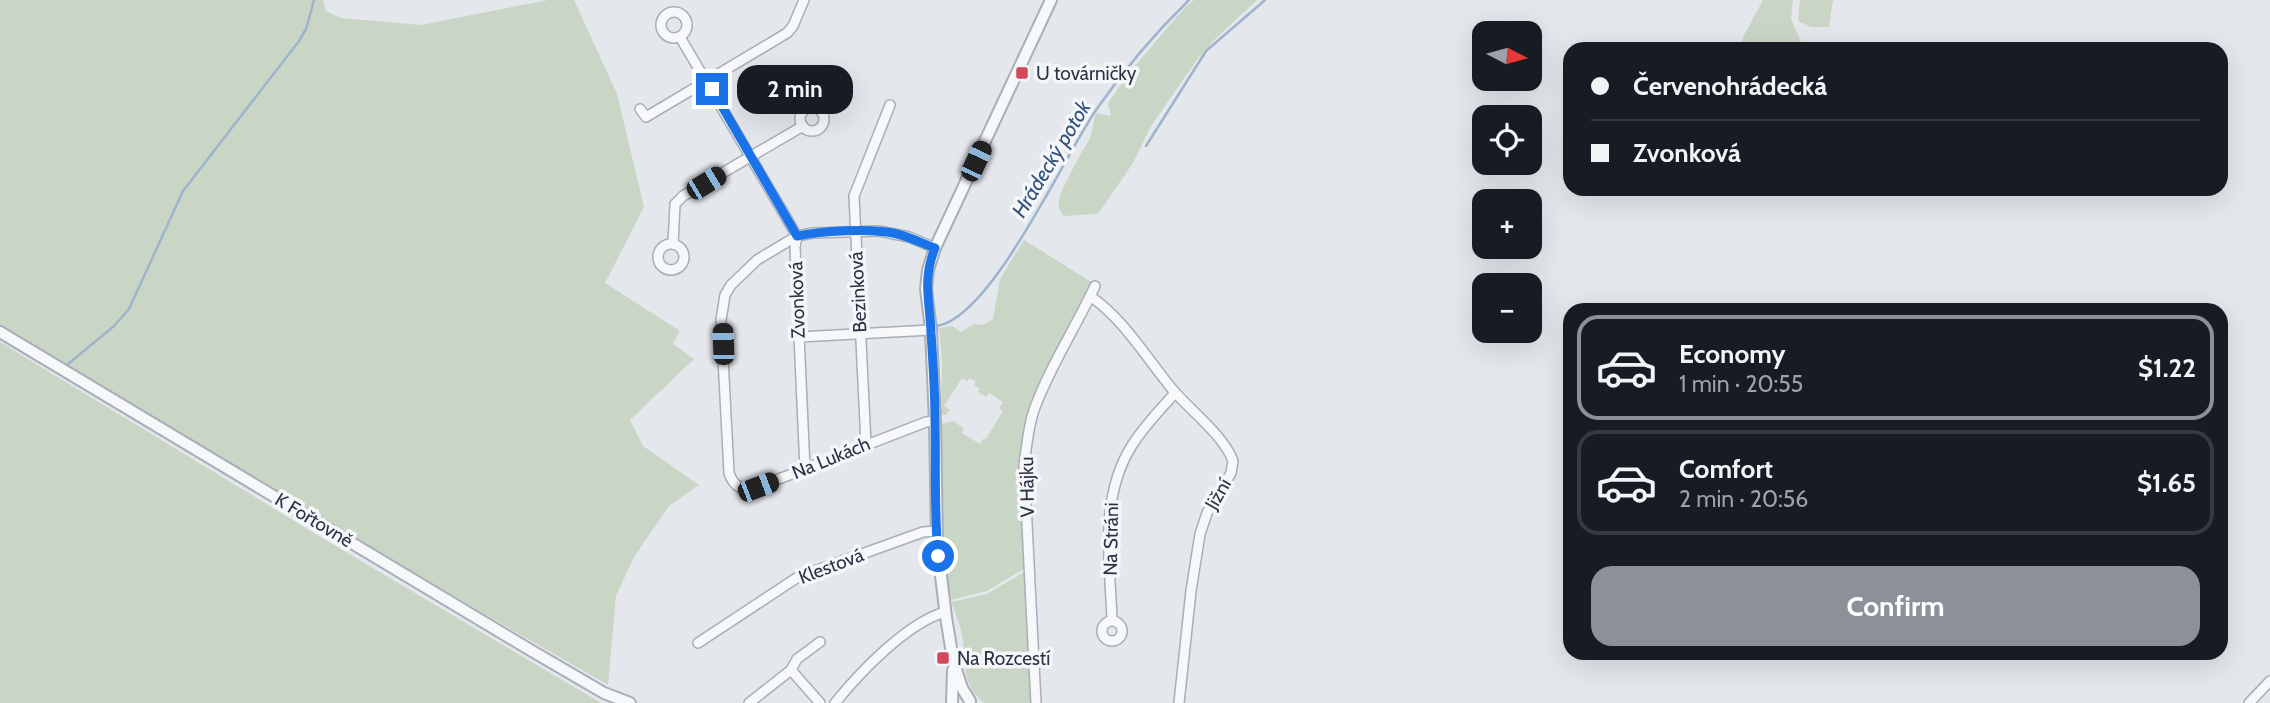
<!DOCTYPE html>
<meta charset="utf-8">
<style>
:root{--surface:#171b24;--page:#242831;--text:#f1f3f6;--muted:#9ea1a6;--line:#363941;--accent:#8c9099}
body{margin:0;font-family:Cabin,sans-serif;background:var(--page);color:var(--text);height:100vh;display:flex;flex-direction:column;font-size:26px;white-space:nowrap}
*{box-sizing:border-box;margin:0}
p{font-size:23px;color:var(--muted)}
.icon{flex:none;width:38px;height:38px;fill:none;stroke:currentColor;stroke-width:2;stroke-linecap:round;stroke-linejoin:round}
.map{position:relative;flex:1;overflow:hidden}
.sheet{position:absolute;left:1563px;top:303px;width:665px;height:357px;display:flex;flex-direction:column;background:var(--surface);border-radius:21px;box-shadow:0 7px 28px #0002}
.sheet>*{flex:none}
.banner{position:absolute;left:1563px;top:42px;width:665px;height:154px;border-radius:21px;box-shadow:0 7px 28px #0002;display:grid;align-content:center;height:154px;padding:0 28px;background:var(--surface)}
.needle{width:46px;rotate:96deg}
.tools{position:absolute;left:1472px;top:21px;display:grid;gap:14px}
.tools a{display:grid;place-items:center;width:70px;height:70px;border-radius:14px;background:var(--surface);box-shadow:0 7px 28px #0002;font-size:35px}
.end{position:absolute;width:32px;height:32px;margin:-16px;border:9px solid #1a73e8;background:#fff;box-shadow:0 0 0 4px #fff}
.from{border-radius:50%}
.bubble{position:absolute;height:49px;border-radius:21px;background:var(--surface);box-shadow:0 7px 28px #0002;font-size:23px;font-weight:700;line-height:49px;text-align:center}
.car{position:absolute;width:21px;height:42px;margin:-21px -10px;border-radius:9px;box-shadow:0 0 5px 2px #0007;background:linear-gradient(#222 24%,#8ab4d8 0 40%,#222 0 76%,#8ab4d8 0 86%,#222 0)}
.banner b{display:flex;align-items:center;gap:24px;height:66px;font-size:26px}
.banner b+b{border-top:2px solid var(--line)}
.banner i{width:18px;height:18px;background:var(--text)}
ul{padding:12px 0 0;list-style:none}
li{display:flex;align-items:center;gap:21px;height:105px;margin:0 14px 10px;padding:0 14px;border:4px solid var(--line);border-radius:21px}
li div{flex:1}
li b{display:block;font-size:26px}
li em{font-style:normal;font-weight:700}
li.current{border-color:var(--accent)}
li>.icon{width:63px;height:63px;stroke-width:1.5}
.action{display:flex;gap:14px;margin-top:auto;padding:14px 28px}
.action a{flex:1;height:80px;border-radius:21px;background:var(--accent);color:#fff;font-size:28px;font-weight:700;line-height:80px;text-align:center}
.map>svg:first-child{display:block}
.green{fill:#c9d6c5}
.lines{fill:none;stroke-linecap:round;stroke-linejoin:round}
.stream{stroke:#9fb4cc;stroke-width:2.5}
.minor-casing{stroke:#a9aeb7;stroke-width:12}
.tertiary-casing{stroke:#a9aeb7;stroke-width:14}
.minor{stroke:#f7f8fa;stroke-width:9}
.tertiary{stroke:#f7f8fa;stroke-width:10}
.route{stroke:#1a73e8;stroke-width:9}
.poi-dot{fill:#d1495b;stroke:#f4f6f9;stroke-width:2.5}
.labels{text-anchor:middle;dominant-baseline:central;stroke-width:7;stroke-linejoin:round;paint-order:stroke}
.poi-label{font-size:19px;fill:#2b3445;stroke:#f4f6f9;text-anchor:start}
.street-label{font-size:19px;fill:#2b3445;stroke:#f4f6f9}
.water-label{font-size:21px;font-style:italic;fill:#34527a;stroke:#f4f6f9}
</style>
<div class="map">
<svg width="2270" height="703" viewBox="0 0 2270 703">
<rect width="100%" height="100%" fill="#e4e7ec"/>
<g class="green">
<polygon points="0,0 323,0 326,11 341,18 421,25 548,0 574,0 617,94 644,207 605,283 680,331 673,344 694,359 630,420 643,446 699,485 669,506 634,557 616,596 608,685 455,597 0,325"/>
<path d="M 1194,0 L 1257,0 L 1212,42 L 1199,57 L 1151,126 L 1133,163 L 1098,214 L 1064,216 C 1060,211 1058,207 1059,200 C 1062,187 1082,152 1089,140 C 1093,133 1093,121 1096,113 L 1111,116 L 1108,103 L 1129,73 L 1186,6 Z"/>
<polygon points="1763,0 1793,0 1791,19 1804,49 1740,49 1744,35"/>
<polygon points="1800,0 1833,0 1829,27 1811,27 1798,21"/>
<polygon points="1024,240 1093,283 1062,340 1030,414 1025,568 987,591 951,600 950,593 946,593 941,534 941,424 954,421 964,429 962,433 980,444 983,439 986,439 1003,411 999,408 1003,402 989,393 986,397 978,392 980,389 974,385 976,382 970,378 967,381 962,378 944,406 950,410 946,415 941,415 942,361 939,328 952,326 961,332 974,324 983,325 993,319 1000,279"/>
<polygon points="0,342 329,542 601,703 0,703"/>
<path d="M 1026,571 L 1032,703 L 984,703 C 961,683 967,667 963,640 C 961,627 956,615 951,602 L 987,594 Z"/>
</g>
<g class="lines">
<g class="stream">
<polyline points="1146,146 1206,51 1265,0"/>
<path d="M 937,330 L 937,326 C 992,317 1063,158 1096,110 C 1123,71 1155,33 1189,0"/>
<polyline points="68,364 114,326 129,309 183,191 299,41 306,29 314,0"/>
</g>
<defs>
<g id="minor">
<circle cx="674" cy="25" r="13"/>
<polyline points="680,37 797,236 795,247 805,469"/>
<circle cx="812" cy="119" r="12"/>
<polyline points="640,109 646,117 787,33 793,26 804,0"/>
<circle cx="671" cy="257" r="13"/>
<polyline points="673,244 675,204 683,196 803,126"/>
<path d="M 935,248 L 909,237 L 879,231 L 813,233 L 797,236 L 757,260 L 731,285 L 725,295 L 721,320 L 729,473 C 734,488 744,492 758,487 L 926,422 L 935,421"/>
<path d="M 1090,296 C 1124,319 1147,359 1173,390 C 1191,411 1224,436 1233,461 L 1231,473 L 1207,513 L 1200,534 L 1191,591 L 1179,703"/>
<polyline points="799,337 931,330"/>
<polyline points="866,444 854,196 890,105"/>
<path d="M 1112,620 C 1110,562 1099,499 1131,447 C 1143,427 1160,410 1175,393"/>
<circle cx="1112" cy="631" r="10"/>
<polyline points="698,643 798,577 923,532 936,531"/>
<polyline points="791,670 797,659 820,642"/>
<polyline points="749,703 791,670 820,703"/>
<path d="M 835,703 C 860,672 907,623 945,612"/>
<path d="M 1036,703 L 1024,464 C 1027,446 1028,427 1034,410 C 1050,366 1076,327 1095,286"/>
<polyline points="2249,703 2270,681"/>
</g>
<g id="tertiary">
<polyline points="0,332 532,651 604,693 630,703"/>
<polyline points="970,701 962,688 953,660 946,617 937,543 935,421 931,330 926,289 928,270 935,248 1051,0"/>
<polyline points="952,703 953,670"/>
</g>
</defs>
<use href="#minor" class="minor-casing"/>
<use href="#tertiary" class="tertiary-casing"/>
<use href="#minor" class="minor"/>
<use href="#tertiary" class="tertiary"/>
</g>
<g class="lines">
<path class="route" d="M 712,89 L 797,236 C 822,231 869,228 893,233 C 908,236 921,243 935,248 C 922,280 930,301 931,333 C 933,362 935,391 935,420 C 936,465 934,510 938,556"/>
</g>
<g class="poi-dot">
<rect x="1015" y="66" width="14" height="14" rx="3.5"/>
<rect x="936" y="651" width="14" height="14" rx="3.5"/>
</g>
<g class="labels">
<g class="poi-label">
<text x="1036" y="73">U továrničky</text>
<text x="957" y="658">Na Rozcestí</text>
</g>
<g class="street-label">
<text transform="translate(858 292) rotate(-93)">Bezinková</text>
<text transform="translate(797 300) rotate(-92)">Zvonková</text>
<text transform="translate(831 458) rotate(-22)">Na Lukách</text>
<text transform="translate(1027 487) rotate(-91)">V Hájku</text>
<text transform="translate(1218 494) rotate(-60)">Jižní</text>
<text transform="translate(314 520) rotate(31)">K Fořtovně</text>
<text transform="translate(1111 539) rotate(-89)">Na Stráni</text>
<text transform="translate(831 566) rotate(-21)">Klestová</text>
</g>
<g class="water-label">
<text transform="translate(1051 159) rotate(-59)">Hrádecký potok</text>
</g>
</g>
</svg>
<div class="tools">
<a><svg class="needle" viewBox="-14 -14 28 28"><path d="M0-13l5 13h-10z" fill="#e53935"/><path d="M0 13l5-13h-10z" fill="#9ea1a6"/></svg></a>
<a><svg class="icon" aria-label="locate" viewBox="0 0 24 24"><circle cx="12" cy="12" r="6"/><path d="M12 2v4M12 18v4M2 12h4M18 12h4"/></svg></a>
<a>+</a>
<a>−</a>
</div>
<i class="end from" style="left:938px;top:556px"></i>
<i class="end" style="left:712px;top:89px"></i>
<div class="bubble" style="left:737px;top:65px;width:116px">2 min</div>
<i class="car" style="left:976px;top:161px;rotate:25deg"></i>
<i class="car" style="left:706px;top:183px;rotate:59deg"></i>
<i class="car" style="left:723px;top:344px;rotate:358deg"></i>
<i class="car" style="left:758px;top:487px;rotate:69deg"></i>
<div class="banner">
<b><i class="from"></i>Červenohrádecká</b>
<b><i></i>Zvonková</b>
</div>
<section class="sheet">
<ul>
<li class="current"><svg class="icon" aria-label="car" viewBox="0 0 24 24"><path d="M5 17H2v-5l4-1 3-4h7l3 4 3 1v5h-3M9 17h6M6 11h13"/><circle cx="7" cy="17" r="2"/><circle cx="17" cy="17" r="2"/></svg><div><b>Economy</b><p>1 min · 20:55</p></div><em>$1.22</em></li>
<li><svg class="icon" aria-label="car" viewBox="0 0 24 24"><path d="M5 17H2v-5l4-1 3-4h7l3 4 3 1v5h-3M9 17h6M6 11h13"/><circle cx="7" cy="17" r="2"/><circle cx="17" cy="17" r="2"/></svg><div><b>Comfort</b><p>2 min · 20:56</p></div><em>$1.65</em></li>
</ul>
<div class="action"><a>Confirm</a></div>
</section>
</div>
